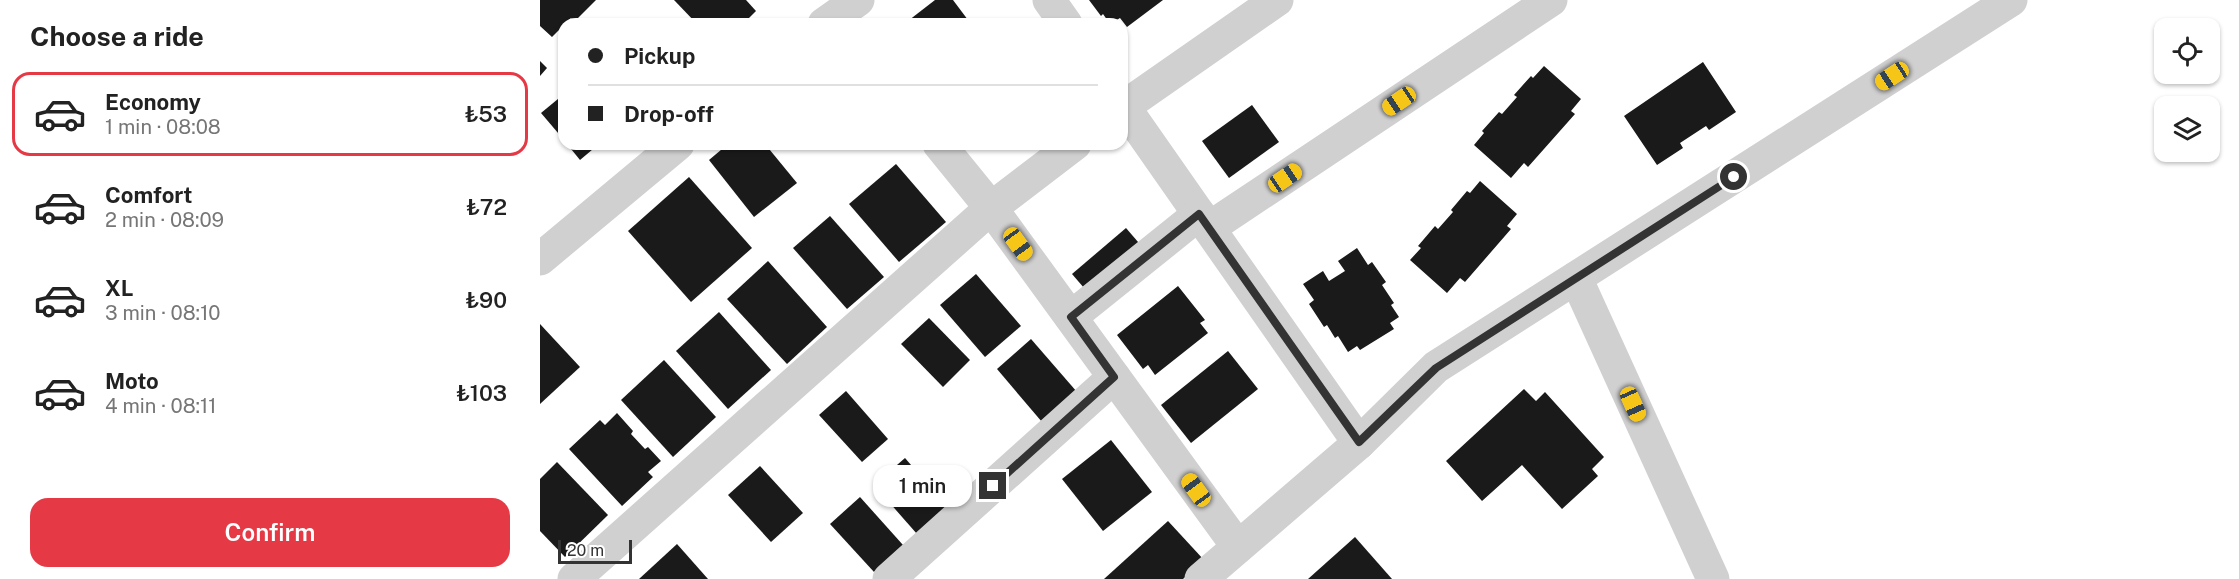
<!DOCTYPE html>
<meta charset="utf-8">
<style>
:root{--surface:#fff;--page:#f2f2f2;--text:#222;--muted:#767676;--line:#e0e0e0;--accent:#e63946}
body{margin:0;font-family:"Public Sans",sans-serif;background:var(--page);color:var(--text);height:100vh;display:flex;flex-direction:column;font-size:22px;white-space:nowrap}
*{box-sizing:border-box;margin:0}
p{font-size:20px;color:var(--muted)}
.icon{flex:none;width:33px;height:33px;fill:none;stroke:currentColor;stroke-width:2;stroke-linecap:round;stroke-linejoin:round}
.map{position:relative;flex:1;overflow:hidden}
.side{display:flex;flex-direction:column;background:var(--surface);width:540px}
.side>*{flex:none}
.banner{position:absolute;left:18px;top:18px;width:570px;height:132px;border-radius:18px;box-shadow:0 2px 4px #0004;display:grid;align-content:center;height:132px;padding:0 30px;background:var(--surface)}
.fabs{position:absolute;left:1614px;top:18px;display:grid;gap:12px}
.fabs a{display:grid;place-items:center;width:66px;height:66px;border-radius:12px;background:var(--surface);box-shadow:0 2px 4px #0004;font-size:30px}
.scale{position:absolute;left:18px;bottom:15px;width:74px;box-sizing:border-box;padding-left:6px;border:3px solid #333;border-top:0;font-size:16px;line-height:21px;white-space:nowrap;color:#333;-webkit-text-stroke:4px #fff;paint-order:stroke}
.end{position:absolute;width:27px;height:27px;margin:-14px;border:8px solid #333;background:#fff;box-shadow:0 0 0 3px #fff}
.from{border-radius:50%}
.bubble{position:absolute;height:42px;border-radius:18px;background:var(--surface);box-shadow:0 2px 4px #0004;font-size:20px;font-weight:600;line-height:42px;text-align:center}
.car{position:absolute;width:18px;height:36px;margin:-18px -9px;border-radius:8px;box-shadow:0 0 4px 2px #0007;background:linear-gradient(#f5c518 24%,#345 0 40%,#f5c518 0 76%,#345 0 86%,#f5c518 0)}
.banner b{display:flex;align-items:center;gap:21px;height:57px;font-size:22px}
.banner b+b{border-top:2px solid var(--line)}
.banner i{width:15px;height:15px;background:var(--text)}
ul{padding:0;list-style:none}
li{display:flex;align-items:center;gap:18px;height:84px;margin:0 12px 9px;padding:0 18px;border:3px solid transparent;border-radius:18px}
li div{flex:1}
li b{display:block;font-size:22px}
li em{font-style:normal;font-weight:600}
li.on{border-color:var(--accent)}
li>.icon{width:54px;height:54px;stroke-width:1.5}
h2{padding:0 30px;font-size:27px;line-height:72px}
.button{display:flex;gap:12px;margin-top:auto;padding:12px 30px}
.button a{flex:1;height:69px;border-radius:18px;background:var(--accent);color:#fff;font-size:24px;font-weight:600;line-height:69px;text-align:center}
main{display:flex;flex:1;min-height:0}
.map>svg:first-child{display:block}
.building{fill:#1a1a1a}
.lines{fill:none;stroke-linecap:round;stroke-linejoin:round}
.minor{stroke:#d0d0d0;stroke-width:33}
.route{stroke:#333;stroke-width:8}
</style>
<main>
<section class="side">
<h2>Choose a ride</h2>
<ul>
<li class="on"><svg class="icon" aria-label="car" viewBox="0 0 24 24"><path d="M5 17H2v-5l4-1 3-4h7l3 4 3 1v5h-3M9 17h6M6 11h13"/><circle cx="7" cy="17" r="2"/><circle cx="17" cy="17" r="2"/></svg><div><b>Economy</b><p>1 min · 08:08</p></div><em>₺53</em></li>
<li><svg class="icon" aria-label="car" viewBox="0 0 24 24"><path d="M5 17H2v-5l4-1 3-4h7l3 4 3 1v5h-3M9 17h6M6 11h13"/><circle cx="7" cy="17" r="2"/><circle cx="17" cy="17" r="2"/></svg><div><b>Comfort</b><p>2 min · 08:09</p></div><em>₺72</em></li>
<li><svg class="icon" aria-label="car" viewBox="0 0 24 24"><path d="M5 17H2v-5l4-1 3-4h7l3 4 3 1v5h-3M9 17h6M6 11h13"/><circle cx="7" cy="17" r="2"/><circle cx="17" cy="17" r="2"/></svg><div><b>XL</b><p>3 min · 08:10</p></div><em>₺90</em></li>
<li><svg class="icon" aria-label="car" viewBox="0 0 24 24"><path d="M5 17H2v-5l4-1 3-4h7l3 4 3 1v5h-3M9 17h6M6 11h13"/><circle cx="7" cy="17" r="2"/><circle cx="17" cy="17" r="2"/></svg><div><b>Moto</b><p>4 min · 08:11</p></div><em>₺103</em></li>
</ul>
<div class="button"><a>Confirm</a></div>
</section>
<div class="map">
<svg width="1699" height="579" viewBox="0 0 1699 579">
<rect width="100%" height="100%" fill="#fff"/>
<g class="building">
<polygon points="0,0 56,0 34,22 31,18 12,37 0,26"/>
<polygon points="134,0 206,0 216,11 203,24 157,24"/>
<polygon points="395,0 413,0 431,24 364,24"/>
<polygon points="549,0 623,0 587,27 580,18 570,24 563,14 561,16"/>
<polygon points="0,61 7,68 0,76"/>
<polygon points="1163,62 1196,112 1169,130 1166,126 1140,143 1143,148 1117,165 1084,116"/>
<polygon points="1004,66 1041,99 1031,111 1035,114 988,167 984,163 971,178 934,145 944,133 942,131 959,112 962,114 977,97 974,95 991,76 993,78"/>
<polygon points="24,94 24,140 1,113"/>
<polygon points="712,105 739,142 689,178 662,141"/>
<polygon points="27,144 59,144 40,160"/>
<polygon points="188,144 225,144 257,183 214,217 169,160"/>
<polygon points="356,164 406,222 359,262 309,204"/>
<polygon points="149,177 212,248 151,302 88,231"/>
<polygon points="940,181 977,214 967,226 971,229 925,282 920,278 907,293 870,260 881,248 878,246 895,226 898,229 913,212 911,210 927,191 930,193"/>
<polygon points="290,216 344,277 307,309 253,248"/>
<polygon points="586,228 617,264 563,310 532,274"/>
<polygon points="817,248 828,265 832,262 846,282 842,285 854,303 851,305 859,317 850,323 854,329 820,350 817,346 808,352 798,336 795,338 787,325 784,327 769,304 774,300 763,284 783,271 789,281 805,271 798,261"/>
<polygon points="228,261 287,327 247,364 187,299"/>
<polygon points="436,274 481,326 445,357 400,305"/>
<polygon points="638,286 665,320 660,323 668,333 615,375 608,365 603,369 577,335"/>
<polygon points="179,312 231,370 188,409 136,351"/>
<polygon points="389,318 430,360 403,387 361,344"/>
<polygon points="0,324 40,367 0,404"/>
<polygon points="491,339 537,392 502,422 457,369"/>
<polygon points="688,351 718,389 651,443 621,405"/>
<polygon points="124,360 176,417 133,457 81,400"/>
<polygon points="984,389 996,401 1005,392 1064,457 1052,469 1058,476 1022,509 982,465 942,501 906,461"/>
<polygon points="306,391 348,439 322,462 279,415"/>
<polygon points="77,413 93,431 91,434 105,449 108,447 121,461 108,472 113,477 82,506 29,449 60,420 65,425"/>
<polygon points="571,440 612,492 563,531 522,479"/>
<polygon points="365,458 408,508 377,534 334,485"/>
<polygon points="17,462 68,515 25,557 0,531 0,479"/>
<polygon points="220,466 263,513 231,542 188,495"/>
<polygon points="320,497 363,545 334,572 290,524"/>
<polygon points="628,521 664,560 643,579 564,579"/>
<polygon points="815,537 852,579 768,579"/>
<polygon points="137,544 168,579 99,579"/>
</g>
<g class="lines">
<g class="minor">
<polyline points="509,0 526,24"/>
<polyline points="284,24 318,0"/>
<polyline points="582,104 819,443 661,579"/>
<polyline points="582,108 737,0"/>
<polyline points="399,144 451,208 698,547"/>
<polyline points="669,228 1011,0"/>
<polyline points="0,259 138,144"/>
<polyline points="1036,278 1173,579"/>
<polyline points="531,317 659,214"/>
<polyline points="819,443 896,367 1471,0"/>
<polyline points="34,579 451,208 535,144"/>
<polyline points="349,579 574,377"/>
</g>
</g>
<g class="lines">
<polyline class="route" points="453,486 574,377 531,317 659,214 819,442 896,368 1194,177"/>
</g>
</svg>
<div class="fabs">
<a><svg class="icon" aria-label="locate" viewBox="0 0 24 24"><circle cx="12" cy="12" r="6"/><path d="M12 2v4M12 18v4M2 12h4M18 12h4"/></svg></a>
<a><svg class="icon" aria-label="layers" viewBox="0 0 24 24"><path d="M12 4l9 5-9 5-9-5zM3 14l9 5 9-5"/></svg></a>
</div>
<div class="scale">20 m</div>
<i class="end from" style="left:1194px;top:177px"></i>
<i class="end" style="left:453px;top:486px"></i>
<div class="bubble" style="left:333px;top:465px;width:99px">1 min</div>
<i class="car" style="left:1352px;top:76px;rotate:237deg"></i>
<i class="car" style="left:859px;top:101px;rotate:236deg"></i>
<i class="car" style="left:745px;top:178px;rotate:56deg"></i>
<i class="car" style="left:478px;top:244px;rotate:144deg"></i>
<i class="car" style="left:1093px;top:404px;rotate:156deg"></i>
<i class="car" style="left:656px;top:490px;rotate:324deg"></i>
<div class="banner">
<b><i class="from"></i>Pickup</b>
<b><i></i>Drop-off</b>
</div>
</div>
</main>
